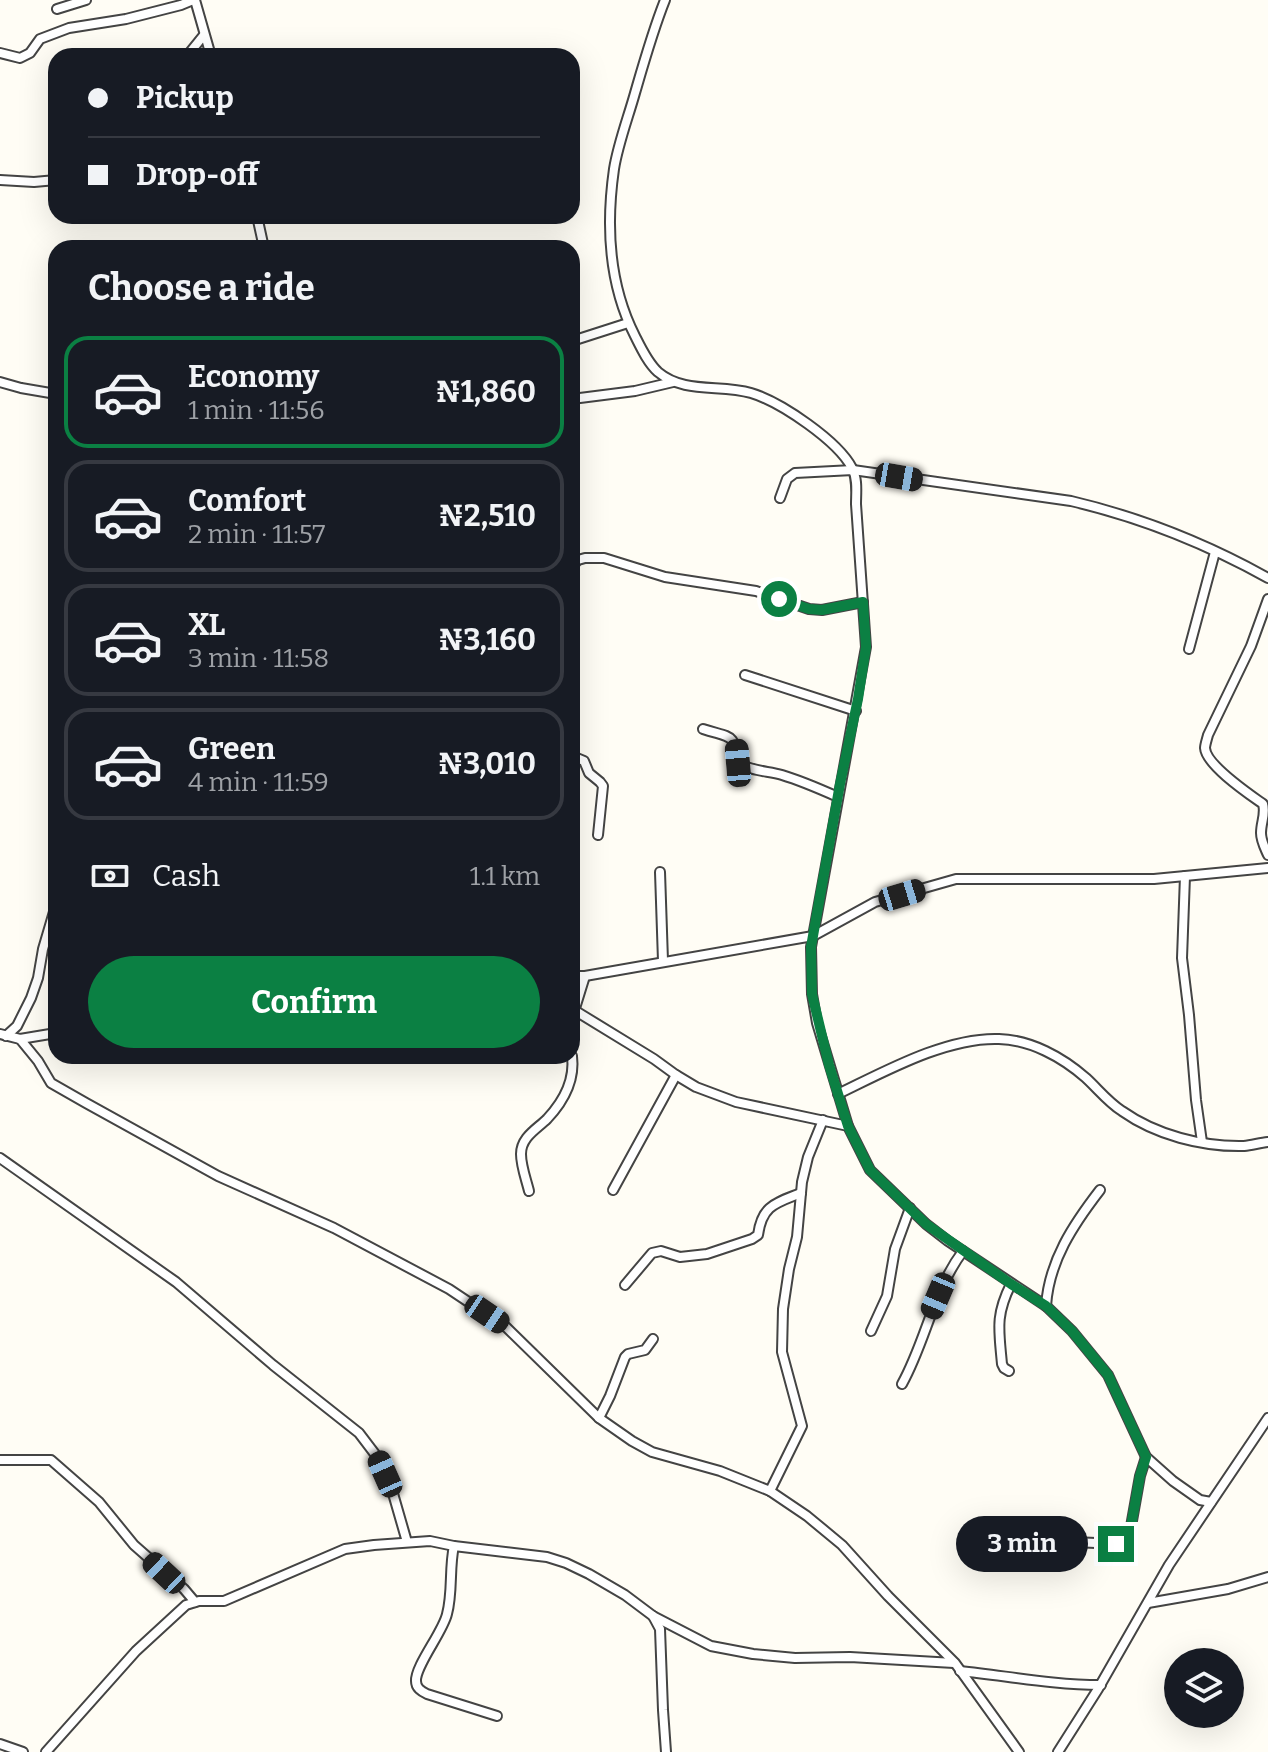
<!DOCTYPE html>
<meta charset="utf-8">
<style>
:root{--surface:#171b24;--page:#242831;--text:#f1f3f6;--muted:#9ea1a6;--line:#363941;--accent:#0b8043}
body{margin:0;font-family:Bitter,serif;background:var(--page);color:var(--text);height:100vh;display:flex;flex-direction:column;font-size:30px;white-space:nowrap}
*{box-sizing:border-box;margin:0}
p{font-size:26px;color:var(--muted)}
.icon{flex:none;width:44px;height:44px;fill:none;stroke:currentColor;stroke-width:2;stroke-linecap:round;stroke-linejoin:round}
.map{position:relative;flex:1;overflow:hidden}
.panel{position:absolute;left:48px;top:240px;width:532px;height:824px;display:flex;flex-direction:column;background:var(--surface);border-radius:24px;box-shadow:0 8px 32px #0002}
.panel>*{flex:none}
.hud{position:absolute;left:48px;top:48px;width:532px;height:176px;border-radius:24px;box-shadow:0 8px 32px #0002;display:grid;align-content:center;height:176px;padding:0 40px;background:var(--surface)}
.fabs{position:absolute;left:1164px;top:1648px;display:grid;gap:16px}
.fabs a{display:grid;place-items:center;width:80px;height:80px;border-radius:50%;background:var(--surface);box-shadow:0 8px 32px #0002;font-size:40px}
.end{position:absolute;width:36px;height:36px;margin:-18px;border:10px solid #0b8043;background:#fff;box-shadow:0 0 0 4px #fff}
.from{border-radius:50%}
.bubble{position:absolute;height:56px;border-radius:28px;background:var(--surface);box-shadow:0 8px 32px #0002;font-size:26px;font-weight:700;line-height:56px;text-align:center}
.car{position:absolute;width:24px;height:48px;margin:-24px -12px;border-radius:10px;box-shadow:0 0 6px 2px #0007;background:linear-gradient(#222 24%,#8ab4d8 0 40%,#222 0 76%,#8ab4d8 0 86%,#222 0)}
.hud b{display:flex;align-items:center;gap:28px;height:76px;font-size:30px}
.hud b+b{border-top:2px solid var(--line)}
.hud i{width:20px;height:20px;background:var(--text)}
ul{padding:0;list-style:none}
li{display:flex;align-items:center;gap:24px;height:112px;margin:0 16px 12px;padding:0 24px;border:4px solid var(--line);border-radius:24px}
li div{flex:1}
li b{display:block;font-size:30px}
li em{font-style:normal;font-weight:700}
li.selected{border-color:var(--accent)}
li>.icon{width:72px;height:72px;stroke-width:1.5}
h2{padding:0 40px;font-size:36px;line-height:96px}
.pay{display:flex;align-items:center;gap:20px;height:88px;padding:0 40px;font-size:30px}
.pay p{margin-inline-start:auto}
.primary-button{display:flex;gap:16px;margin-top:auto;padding:16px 40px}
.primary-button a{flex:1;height:92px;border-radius:48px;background:var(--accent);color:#fff;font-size:32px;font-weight:700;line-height:92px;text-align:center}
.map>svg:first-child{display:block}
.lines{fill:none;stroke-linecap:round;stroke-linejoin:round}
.street-casing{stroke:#444;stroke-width:12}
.street{stroke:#fff;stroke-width:8}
.route{stroke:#0b8043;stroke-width:10}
</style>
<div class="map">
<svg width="1268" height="1752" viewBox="0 0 1268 1752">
<rect width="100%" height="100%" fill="#fffdf5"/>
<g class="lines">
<defs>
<g id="street">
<polyline points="195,0 211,56"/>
<path d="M 665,0 C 653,30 644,62 635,93 C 628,118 618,144 614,169 C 606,225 609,285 635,336 C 641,348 648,363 658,372 C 684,394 720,384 751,393 C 781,402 838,441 852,468 C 858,479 856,493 856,504 L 866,647 L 811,947 L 812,994 L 817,1023 L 848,1126 L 870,1170 L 926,1224 L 948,1241 L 1046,1306 L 1072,1331 L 1108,1375 L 1146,1457 L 1173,1481 L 1200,1500 L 1211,1502"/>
<polyline points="57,9 86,0"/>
<polyline points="0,53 20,58 30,53 40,39 69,28 126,19 181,5 193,0"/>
<polyline points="187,56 204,35"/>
<polyline points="0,180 34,182 56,180"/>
<polyline points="257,216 264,248"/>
<polyline points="572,341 628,323"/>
<polyline points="0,382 21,388 56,394"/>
<polyline points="572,399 635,391 673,382"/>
<path d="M 780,498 L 787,479 L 795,473 L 853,470 L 1071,501 C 1139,517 1207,544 1268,578"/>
<polyline points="572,566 578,560 585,558 604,558 665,577 756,591 809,609 822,610 863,602"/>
<path d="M 1268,599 L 1251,646 L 1208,735 C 1207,739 1205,745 1205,748 C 1206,765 1249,794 1263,804 C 1266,814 1261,822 1261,833 C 1261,841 1265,848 1268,855"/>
<polyline points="1189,649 1215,552"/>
<polyline points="745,675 856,711"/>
<path d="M 703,729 C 730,738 735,732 738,763 C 751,771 767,771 782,775 C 802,781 820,789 838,797"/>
<polyline points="572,756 584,761 589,773 600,782 603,786 598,835"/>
<polyline points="660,872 663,961"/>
<polyline points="1185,876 1182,958 1189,1015 1196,1100 1202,1142"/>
<polyline points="572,976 585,976 813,936 875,902 956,879 1154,879 1268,868"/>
<polyline points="574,1010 654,1059 676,1075 696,1087 736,1102 848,1126"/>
<polyline points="572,1018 585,976"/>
<polyline points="0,1034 20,1039 38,1061 51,1083 86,1103 218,1176 334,1228 449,1289 506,1327 599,1418 632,1441 652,1452 720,1471 770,1491 807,1516 842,1545 888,1596 955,1663 1019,1752"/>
<polyline points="6,1036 17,1026 31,998 38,978 43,949 56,905"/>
<polyline points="20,1039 56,1033"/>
<path d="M 838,1094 C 884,1072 946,1037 999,1039 C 1031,1040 1062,1057 1086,1078 C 1098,1089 1108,1102 1122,1111 C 1156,1135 1202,1147 1244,1146 C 1252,1145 1260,1143 1268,1142"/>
<polyline points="0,1158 176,1282 273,1365 359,1433 378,1458 392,1490 407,1542"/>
<polyline points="613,1190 676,1075"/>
<path d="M 529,1191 C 526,1179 521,1166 521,1154 C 521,1137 537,1129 547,1119 C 563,1102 575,1080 572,1056"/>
<path d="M 625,1285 L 652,1253 L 661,1251 L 680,1257 L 707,1254 L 752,1239 L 758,1235 C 762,1205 776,1203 801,1193"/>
<path d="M 1046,1306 C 1049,1261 1073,1225 1100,1190"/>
<polyline points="871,1331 887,1296 895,1249 910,1208"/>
<path d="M 1009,1371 L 1004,1368 L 1002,1364 C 999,1330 995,1316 1011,1284"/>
<path d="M 902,1384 C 926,1341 933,1291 963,1251"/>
<polyline points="599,1418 610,1396 625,1357 628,1354 645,1350 653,1339"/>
<polyline points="0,1460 51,1460 99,1502 134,1545 184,1589 195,1602"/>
<polyline points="770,1491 802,1426 782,1352 783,1309 789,1269 797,1237 802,1182 808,1157 823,1120"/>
<path d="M 454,1546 C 449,1568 453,1592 447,1614 C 443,1632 415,1666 416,1681 C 416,1688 421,1691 427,1694 L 497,1716"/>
<polyline points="1030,1549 1075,1542 1116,1544 1127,1539 1130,1532 1140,1476 1146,1457"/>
<polyline points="1148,1603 1228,1589 1268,1577"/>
<polyline points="653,1616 660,1629 663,1710 666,1752"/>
<path d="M 960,1671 C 1008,1676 1053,1685 1101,1685"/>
<polyline points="0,1744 23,1752"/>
<polyline points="46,1752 136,1651 186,1605 199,1601 224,1601 345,1549 374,1545 430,1541 454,1546 547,1557 566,1563 589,1574 625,1595 653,1616 711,1646 753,1654 795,1658 850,1657 954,1663"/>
<polyline points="1058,1752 1098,1689 1169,1565 1268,1418"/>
</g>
</defs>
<use href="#street" class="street-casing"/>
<use href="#street" class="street"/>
</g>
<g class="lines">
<polyline class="route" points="779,599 809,609 822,610 863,602 866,647 858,699 840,784 811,947 812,994 829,1065 848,1126 870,1170 926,1224 1011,1284 1046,1306 1072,1331 1108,1375 1146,1457 1140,1476 1130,1532 1127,1539 1116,1544"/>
</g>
</svg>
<div class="fabs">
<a><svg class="icon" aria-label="layers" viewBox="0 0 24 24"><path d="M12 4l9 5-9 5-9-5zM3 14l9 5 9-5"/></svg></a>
</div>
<i class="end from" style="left:779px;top:599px"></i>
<i class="end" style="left:1116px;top:1544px"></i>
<div class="bubble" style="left:956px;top:1516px;width:132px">3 min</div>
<i class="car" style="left:899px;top:477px;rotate:100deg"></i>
<i class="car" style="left:738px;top:763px;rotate:355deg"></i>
<i class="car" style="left:902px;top:895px;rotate:73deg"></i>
<i class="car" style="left:938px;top:1296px;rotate:203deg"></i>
<i class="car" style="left:487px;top:1314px;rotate:124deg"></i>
<i class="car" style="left:385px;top:1474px;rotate:336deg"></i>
<i class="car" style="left:164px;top:1573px;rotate:313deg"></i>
<div class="hud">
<b><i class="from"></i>Pickup</b>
<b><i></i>Drop-off</b>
</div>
<section class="panel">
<h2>Choose a ride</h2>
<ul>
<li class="selected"><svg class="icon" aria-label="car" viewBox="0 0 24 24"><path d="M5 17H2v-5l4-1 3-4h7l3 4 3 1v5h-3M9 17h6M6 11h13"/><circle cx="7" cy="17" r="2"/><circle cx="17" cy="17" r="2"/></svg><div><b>Economy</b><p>1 min · 11:56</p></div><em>₦1,860</em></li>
<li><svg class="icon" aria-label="car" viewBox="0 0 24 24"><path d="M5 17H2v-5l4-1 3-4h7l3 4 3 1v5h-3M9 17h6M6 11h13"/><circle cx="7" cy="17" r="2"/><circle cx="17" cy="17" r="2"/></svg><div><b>Comfort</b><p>2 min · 11:57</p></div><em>₦2,510</em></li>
<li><svg class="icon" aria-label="car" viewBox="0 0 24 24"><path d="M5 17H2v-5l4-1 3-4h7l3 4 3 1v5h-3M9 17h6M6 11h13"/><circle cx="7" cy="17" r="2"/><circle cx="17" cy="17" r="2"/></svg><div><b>XL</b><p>3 min · 11:58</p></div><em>₦3,160</em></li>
<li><svg class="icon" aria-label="car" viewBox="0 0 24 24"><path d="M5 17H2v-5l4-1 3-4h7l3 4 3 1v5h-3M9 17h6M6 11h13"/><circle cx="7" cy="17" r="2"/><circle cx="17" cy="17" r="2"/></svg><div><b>Green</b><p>4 min · 11:59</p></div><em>₦3,010</em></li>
</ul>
<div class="pay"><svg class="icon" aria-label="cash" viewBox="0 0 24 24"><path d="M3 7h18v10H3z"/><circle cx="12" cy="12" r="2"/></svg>Cash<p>1.1 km</p></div>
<div class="primary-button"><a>Confirm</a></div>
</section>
</div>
